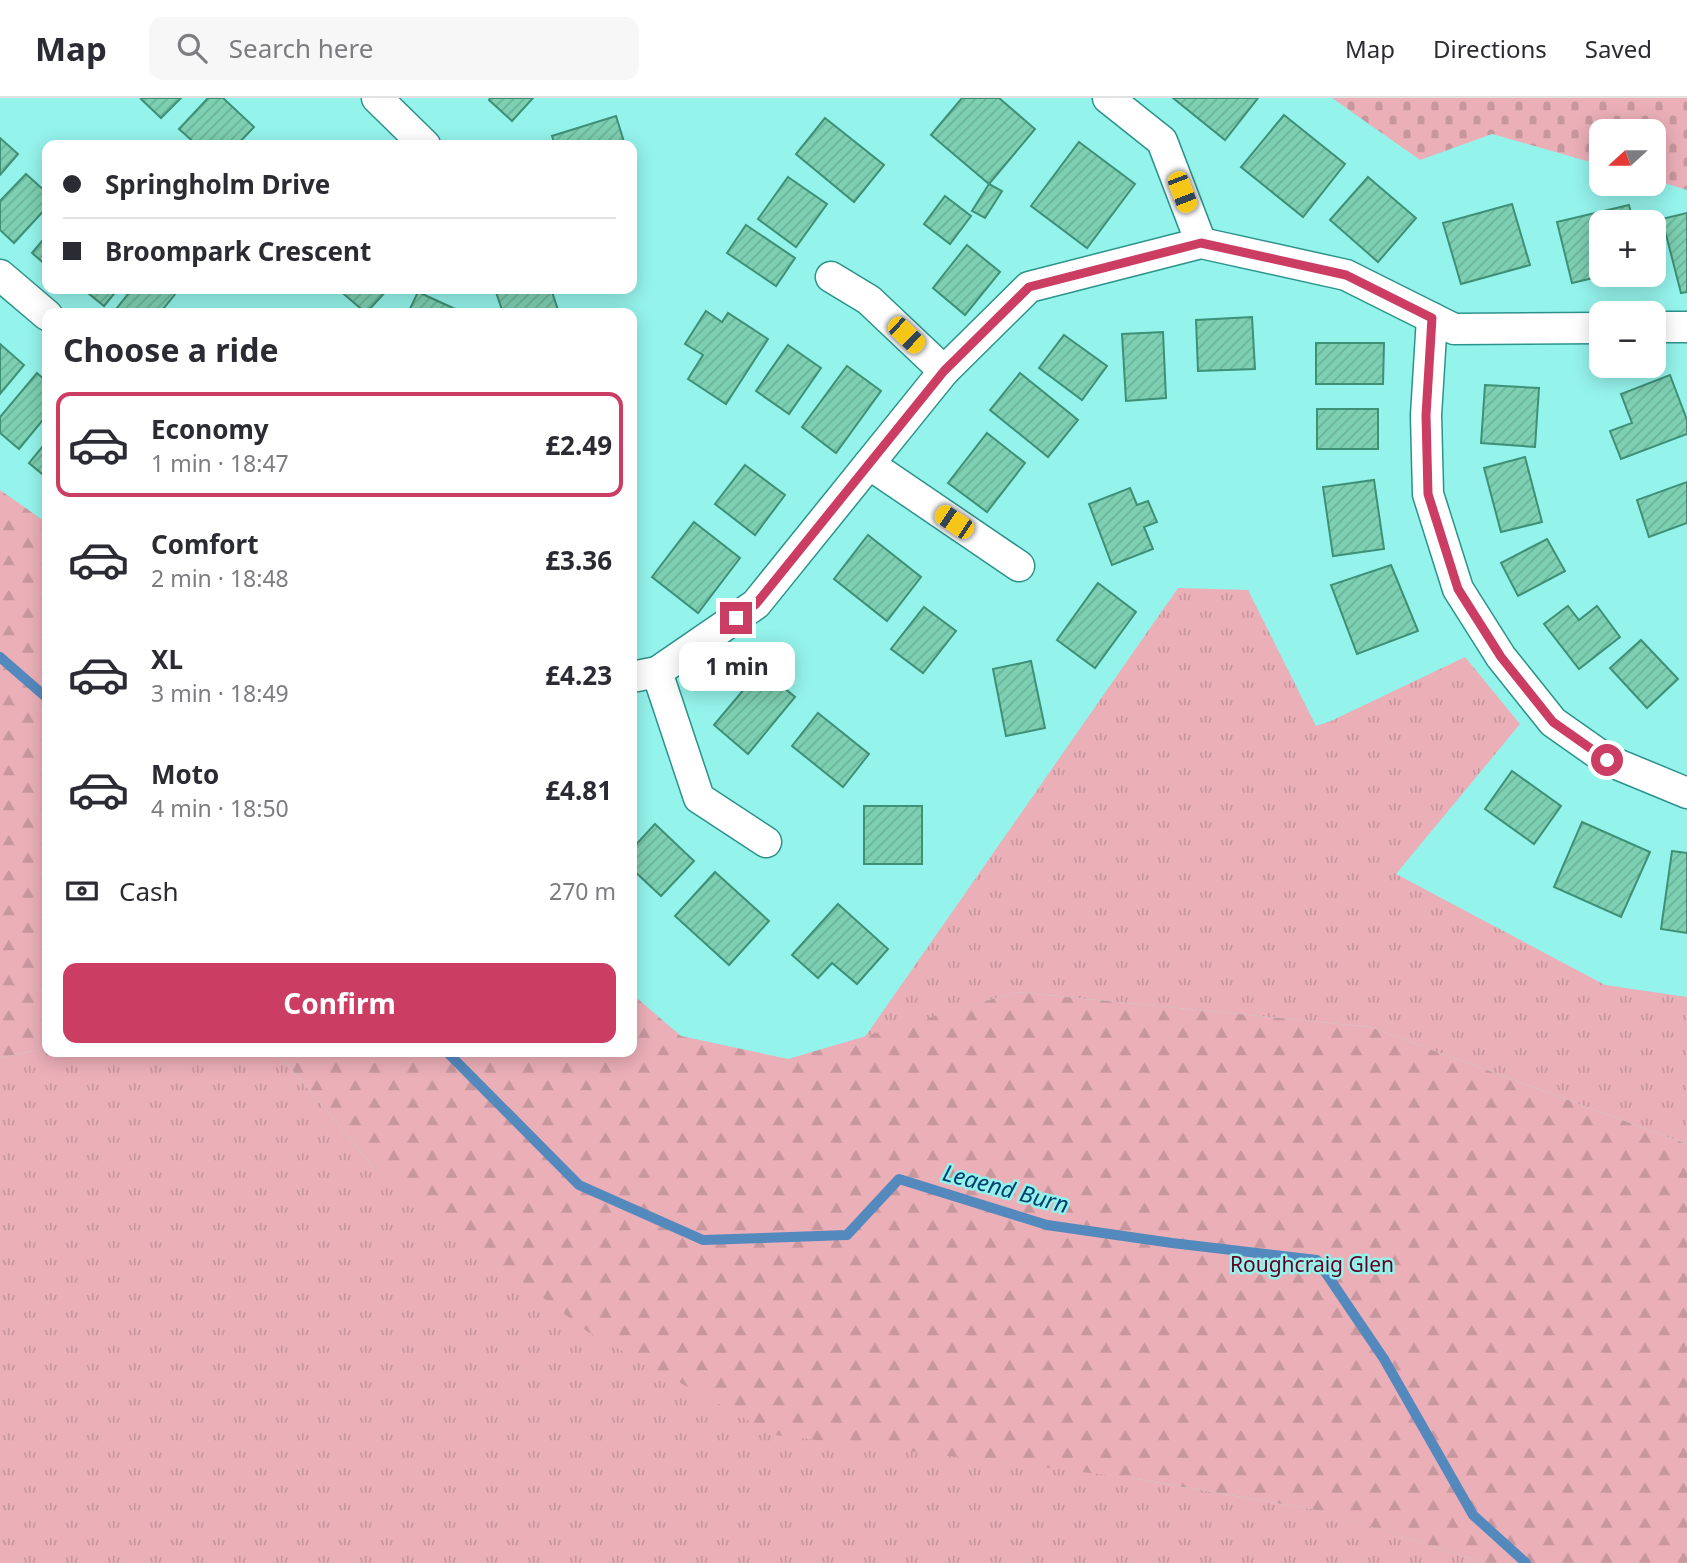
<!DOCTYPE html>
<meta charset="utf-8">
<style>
:root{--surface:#fff;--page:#f7f7f7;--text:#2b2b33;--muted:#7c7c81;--line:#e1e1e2;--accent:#cc3d63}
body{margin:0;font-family:"Noto Sans",sans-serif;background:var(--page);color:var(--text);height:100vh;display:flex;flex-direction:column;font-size:26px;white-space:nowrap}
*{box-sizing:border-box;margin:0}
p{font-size:23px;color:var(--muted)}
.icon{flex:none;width:38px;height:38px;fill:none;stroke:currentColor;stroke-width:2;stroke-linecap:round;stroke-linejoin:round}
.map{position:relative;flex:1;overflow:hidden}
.drawer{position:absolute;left:42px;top:210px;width:595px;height:749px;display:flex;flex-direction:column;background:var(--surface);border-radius:14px;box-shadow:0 4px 18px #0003}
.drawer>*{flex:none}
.banner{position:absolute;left:42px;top:42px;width:595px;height:154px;border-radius:14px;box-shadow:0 4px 18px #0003;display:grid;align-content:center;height:154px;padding:0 21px;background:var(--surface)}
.needle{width:46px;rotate:249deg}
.fabs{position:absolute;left:1589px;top:21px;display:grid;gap:14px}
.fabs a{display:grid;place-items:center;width:77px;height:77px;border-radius:14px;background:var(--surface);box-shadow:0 4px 18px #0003;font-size:35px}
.end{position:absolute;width:32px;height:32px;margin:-16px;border:9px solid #cc3d63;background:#fff;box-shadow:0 0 0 4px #fff}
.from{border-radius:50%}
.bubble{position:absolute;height:49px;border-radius:14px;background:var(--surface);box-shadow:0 4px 18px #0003;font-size:23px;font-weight:700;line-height:49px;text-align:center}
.car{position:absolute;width:21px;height:42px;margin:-21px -10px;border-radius:9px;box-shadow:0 0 5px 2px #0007;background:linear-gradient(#f5c518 24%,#345 0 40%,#f5c518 0 76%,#345 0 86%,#f5c518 0)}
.banner b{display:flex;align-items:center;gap:24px;height:66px;font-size:26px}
.banner b+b{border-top:2px solid var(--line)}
.banner i{width:18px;height:18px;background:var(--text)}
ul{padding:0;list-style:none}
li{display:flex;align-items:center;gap:21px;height:105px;margin:0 14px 10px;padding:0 7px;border:4px solid transparent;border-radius:14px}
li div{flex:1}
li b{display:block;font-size:26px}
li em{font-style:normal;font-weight:700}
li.on{border-color:var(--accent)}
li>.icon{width:63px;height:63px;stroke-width:1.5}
h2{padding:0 21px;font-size:32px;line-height:84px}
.pay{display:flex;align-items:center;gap:18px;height:77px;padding:0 21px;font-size:26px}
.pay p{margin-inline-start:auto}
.primary-button{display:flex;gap:14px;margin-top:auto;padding:14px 21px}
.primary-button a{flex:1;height:80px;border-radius:14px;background:var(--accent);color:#fff;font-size:28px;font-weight:700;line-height:80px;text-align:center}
header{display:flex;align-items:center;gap:42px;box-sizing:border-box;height:98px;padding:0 35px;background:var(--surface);border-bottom:2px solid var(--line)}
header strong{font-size:33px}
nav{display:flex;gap:38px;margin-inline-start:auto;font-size:24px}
.search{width:490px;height:63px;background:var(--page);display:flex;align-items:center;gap:18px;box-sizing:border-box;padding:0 24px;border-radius:14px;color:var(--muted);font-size:26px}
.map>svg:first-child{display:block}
.grass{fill:url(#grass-tufts)}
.forest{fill:url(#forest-firs)}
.cemetery{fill:url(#cemetery-stones)}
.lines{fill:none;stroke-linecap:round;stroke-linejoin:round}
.stream{stroke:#5489be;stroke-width:10}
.building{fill:url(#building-hatch);stroke:#3e9076;stroke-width:2}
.minor-casing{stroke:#2d928c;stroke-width:33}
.minor{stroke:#fff;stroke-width:30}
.route{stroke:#cc3d63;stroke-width:9}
.labels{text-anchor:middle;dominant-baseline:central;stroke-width:5;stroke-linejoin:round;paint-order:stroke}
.park-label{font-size:21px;fill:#610023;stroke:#94f3eb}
.water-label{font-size:23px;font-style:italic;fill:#004071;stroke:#94f3eb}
</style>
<header>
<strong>Map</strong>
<div class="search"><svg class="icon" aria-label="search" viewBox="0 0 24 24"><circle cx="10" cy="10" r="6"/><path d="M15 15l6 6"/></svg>Search here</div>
<nav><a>Map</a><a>Directions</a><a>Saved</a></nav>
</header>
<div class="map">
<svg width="1687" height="1465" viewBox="0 0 1687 1465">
<defs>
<pattern id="grass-tufts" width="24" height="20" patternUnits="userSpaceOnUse" patternTransform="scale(1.75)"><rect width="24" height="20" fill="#ebafb8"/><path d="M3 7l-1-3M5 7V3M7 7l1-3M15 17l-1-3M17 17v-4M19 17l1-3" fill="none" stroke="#c8979e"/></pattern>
<pattern id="forest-firs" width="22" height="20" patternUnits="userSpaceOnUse" patternTransform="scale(1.75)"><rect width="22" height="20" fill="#ebafb8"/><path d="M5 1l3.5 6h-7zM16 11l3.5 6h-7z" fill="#c8979e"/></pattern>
<pattern id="cemetery-stones" width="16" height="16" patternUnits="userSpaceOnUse" patternTransform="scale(1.75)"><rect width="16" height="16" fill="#ebafb8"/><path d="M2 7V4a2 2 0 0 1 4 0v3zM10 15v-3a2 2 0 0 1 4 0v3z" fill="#c8979e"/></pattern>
<pattern id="building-hatch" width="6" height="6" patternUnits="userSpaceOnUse" patternTransform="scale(1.75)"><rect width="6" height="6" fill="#7ed0b2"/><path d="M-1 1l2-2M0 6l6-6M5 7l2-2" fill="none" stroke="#6bb399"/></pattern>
</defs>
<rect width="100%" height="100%" fill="#94f3eb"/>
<g class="grass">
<polygon points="1178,490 1248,492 1316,628 1331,623 1465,559 1520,626 1396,776 1605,887 1687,899 1687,1046 1370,929 1016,894 865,939"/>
<polygon points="47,950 47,954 265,954 283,961 377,1073 1131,1380 1323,1413 1485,1465 0,1465 0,960"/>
</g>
<g class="forest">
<polygon points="0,392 47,425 47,950 0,960"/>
<polygon points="1016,894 1370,929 1687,1046 1687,1465 1485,1465 1322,1413 1131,1380 775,1337 588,1234 377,1073 283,961 265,954 632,954 632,896 681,938 788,961"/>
</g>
<polygon class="cemetery" points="1332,0 1687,0 1687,92 1654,82 1654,33 1601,33 1601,67 1492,36 1420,62"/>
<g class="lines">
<g class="stream">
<polyline points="0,559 47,600"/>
<polyline points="447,954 579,1087 703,1142 847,1137 899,1081 1047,1127 1172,1145 1317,1162 1384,1261 1473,1417 1526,1465"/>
</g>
</g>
<g class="building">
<polygon points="143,0 181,0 161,20 141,1"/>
<polygon points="208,0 223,0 254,29 237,47 197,47 179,31"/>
<polygon points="490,0 533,0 512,23 489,2"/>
<polygon points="962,0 999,0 1035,31 989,86 931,37"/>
<polygon points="1173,0 1258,0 1225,42"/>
<polygon points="1284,17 1345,66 1303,119 1241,69"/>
<polygon points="616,18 625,47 555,47 552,38"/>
<polygon points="825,20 884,67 854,104 796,56"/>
<polygon points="0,40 18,56 0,77"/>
<polygon points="1079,44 1135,86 1087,150 1031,108"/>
<polygon points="26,76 47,95 47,109 14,145 0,132 0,103"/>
<polygon points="788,79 827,106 796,149 758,121"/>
<polygon points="1368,79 1416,120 1378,164 1330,122"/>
<polygon points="989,86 1002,93 985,120 972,113"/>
<polygon points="945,98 971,118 950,146 924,126"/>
<polygon points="1512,106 1530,167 1461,186 1443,125"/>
<polygon points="1629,107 1633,124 1601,124 1601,177 1606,177 1572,185 1557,124"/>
<polygon points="1687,115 1687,194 1681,195 1662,121"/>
<polygon points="746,127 795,160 776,188 727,155"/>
<polygon points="47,137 47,168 32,155"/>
<polygon points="967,147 1000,174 965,217 933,190"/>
<polygon points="83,191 118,191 104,208"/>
<polygon points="132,191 171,191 176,195 160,215 113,215"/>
<polygon points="338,191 388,191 366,215"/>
<polygon points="507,191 551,191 559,215 503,215 496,194"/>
<polygon points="418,194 464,215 408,215"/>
<polygon points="706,213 722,224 728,215 768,241 726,306 688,281 703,257 685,246"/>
<polygon points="1252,219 1255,271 1198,273 1196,222"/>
<polygon points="1163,234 1166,300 1126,303 1122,236"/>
<polygon points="1064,237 1107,268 1082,302 1039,270"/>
<polygon points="1316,245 1384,245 1383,286 1316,286"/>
<polygon points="0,246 24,267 0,296"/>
<polygon points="788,247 821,270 789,316 756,293"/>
<polygon points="847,268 881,293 836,355 802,329"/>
<polygon points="37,275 47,284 47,317 19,351 0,335 0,319"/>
<polygon points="1020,275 1078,322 1048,359 990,312"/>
<polygon points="1670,277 1687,322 1687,336 1621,361 1610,333 1632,325 1621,296"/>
<polygon points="1485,287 1539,290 1535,349 1481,345"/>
<rect x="1317" y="311" width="61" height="40"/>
<polygon points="987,335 1025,365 987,414 948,385"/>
<polygon points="47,343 47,380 29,365"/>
<polygon points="1525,359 1542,424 1501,434 1484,370"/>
<polygon points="745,367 785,397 755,437 715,406"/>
<polygon points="1374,382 1384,451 1333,458 1323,389"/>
<polygon points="1687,384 1687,425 1649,439 1637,402"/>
<polygon points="1130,390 1137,407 1148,403 1157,424 1144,429 1153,451 1112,467 1089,406"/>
<polygon points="694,424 740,460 698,515 652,479"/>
<polygon points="868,437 921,479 887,523 834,481"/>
<polygon points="1547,441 1565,473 1518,498 1501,465"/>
<polygon points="1391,467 1418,533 1357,556 1331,487"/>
<polygon points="1098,485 1136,514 1095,570 1057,542"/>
<polygon points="1568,508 1579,522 1597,508 1620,539 1579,571 1544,526"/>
<polygon points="924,509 956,533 923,575 891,551"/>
<polygon points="1641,542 1678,581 1647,610 1610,570"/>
<polygon points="1031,563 1045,630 1006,638 993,571"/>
<polygon points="761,571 795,599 748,656 714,627"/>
<polygon points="818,615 869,656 843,689 792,648"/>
<polygon points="1512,673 1561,708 1534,746 1485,711"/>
<rect x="864" y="708" width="58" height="58"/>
<polygon points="1582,724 1650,754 1621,819 1554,789"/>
<polygon points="655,726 694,763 661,798 632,771 632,751"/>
<polygon points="1672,753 1687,755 1687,835 1661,831"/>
<polygon points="715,774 769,823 729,867 675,818"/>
<polygon points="838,806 888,851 857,886 832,865 818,880 792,857"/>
</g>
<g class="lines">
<defs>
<g id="minor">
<polyline points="377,0 425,47"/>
<polyline points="1108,0 1162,43 1201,145"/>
<polyline points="0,177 47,217"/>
<polyline points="831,179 869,202 944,273"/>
<polyline points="1432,220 1426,317 1428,396 1458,491 1501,559 1553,624 1607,662 1687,695"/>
<polyline points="1654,229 1687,229"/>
<polyline points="869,366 1019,468"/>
<polyline points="657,574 699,700 766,744"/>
<polyline points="632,579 657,574 756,506 944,273 1029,189 1201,145 1346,177 1454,231 1601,230"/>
</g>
</defs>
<use href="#minor" class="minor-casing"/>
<use href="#minor" class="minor"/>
</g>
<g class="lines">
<polyline class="route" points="736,520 756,506 944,273 1029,189 1201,145 1346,177 1432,220 1426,317 1428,396 1458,491 1501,559 1553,624 1607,662"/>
</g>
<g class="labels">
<g class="park-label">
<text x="1312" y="1166">Roughcraig Glen</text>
</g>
<g class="water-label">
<text transform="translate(1006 1090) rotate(15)">Leaend Burn</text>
</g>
</g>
</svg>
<div class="fabs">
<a><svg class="needle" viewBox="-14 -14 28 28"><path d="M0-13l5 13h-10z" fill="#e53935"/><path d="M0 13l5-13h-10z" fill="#7c7c81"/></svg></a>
<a>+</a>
<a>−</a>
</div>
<i class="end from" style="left:1607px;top:662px"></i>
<i class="end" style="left:736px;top:520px"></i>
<div class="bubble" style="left:679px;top:544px;width:116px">1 min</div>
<i class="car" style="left:1182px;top:94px;rotate:159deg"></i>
<i class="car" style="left:906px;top:237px;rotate:134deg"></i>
<i class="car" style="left:954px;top:424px;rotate:304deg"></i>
<div class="banner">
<b><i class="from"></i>Springholm Drive</b>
<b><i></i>Broompark Crescent</b>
</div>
<section class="drawer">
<h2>Choose a ride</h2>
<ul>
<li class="on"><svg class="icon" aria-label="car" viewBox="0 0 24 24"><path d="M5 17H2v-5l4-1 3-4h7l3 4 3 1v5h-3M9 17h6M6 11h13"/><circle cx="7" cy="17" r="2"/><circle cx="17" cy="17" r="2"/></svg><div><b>Economy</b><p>1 min · 18:47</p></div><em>£2.49</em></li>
<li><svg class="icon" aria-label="car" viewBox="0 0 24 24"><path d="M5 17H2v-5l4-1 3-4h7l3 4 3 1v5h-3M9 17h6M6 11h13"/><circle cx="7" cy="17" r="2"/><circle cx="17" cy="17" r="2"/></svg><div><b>Comfort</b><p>2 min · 18:48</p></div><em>£3.36</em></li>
<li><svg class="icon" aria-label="car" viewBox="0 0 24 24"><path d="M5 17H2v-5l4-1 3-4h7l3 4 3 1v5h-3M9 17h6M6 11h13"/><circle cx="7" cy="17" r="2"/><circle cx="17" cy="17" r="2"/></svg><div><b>XL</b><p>3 min · 18:49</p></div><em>£4.23</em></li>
<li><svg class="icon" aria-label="car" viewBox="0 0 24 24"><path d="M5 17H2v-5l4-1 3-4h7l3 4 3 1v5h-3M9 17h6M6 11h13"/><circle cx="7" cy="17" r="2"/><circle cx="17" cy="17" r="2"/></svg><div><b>Moto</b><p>4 min · 18:50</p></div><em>£4.81</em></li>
</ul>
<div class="pay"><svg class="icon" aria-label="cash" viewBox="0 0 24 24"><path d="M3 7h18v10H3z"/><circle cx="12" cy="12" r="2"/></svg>Cash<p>270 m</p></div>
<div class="primary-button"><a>Confirm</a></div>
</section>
</div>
